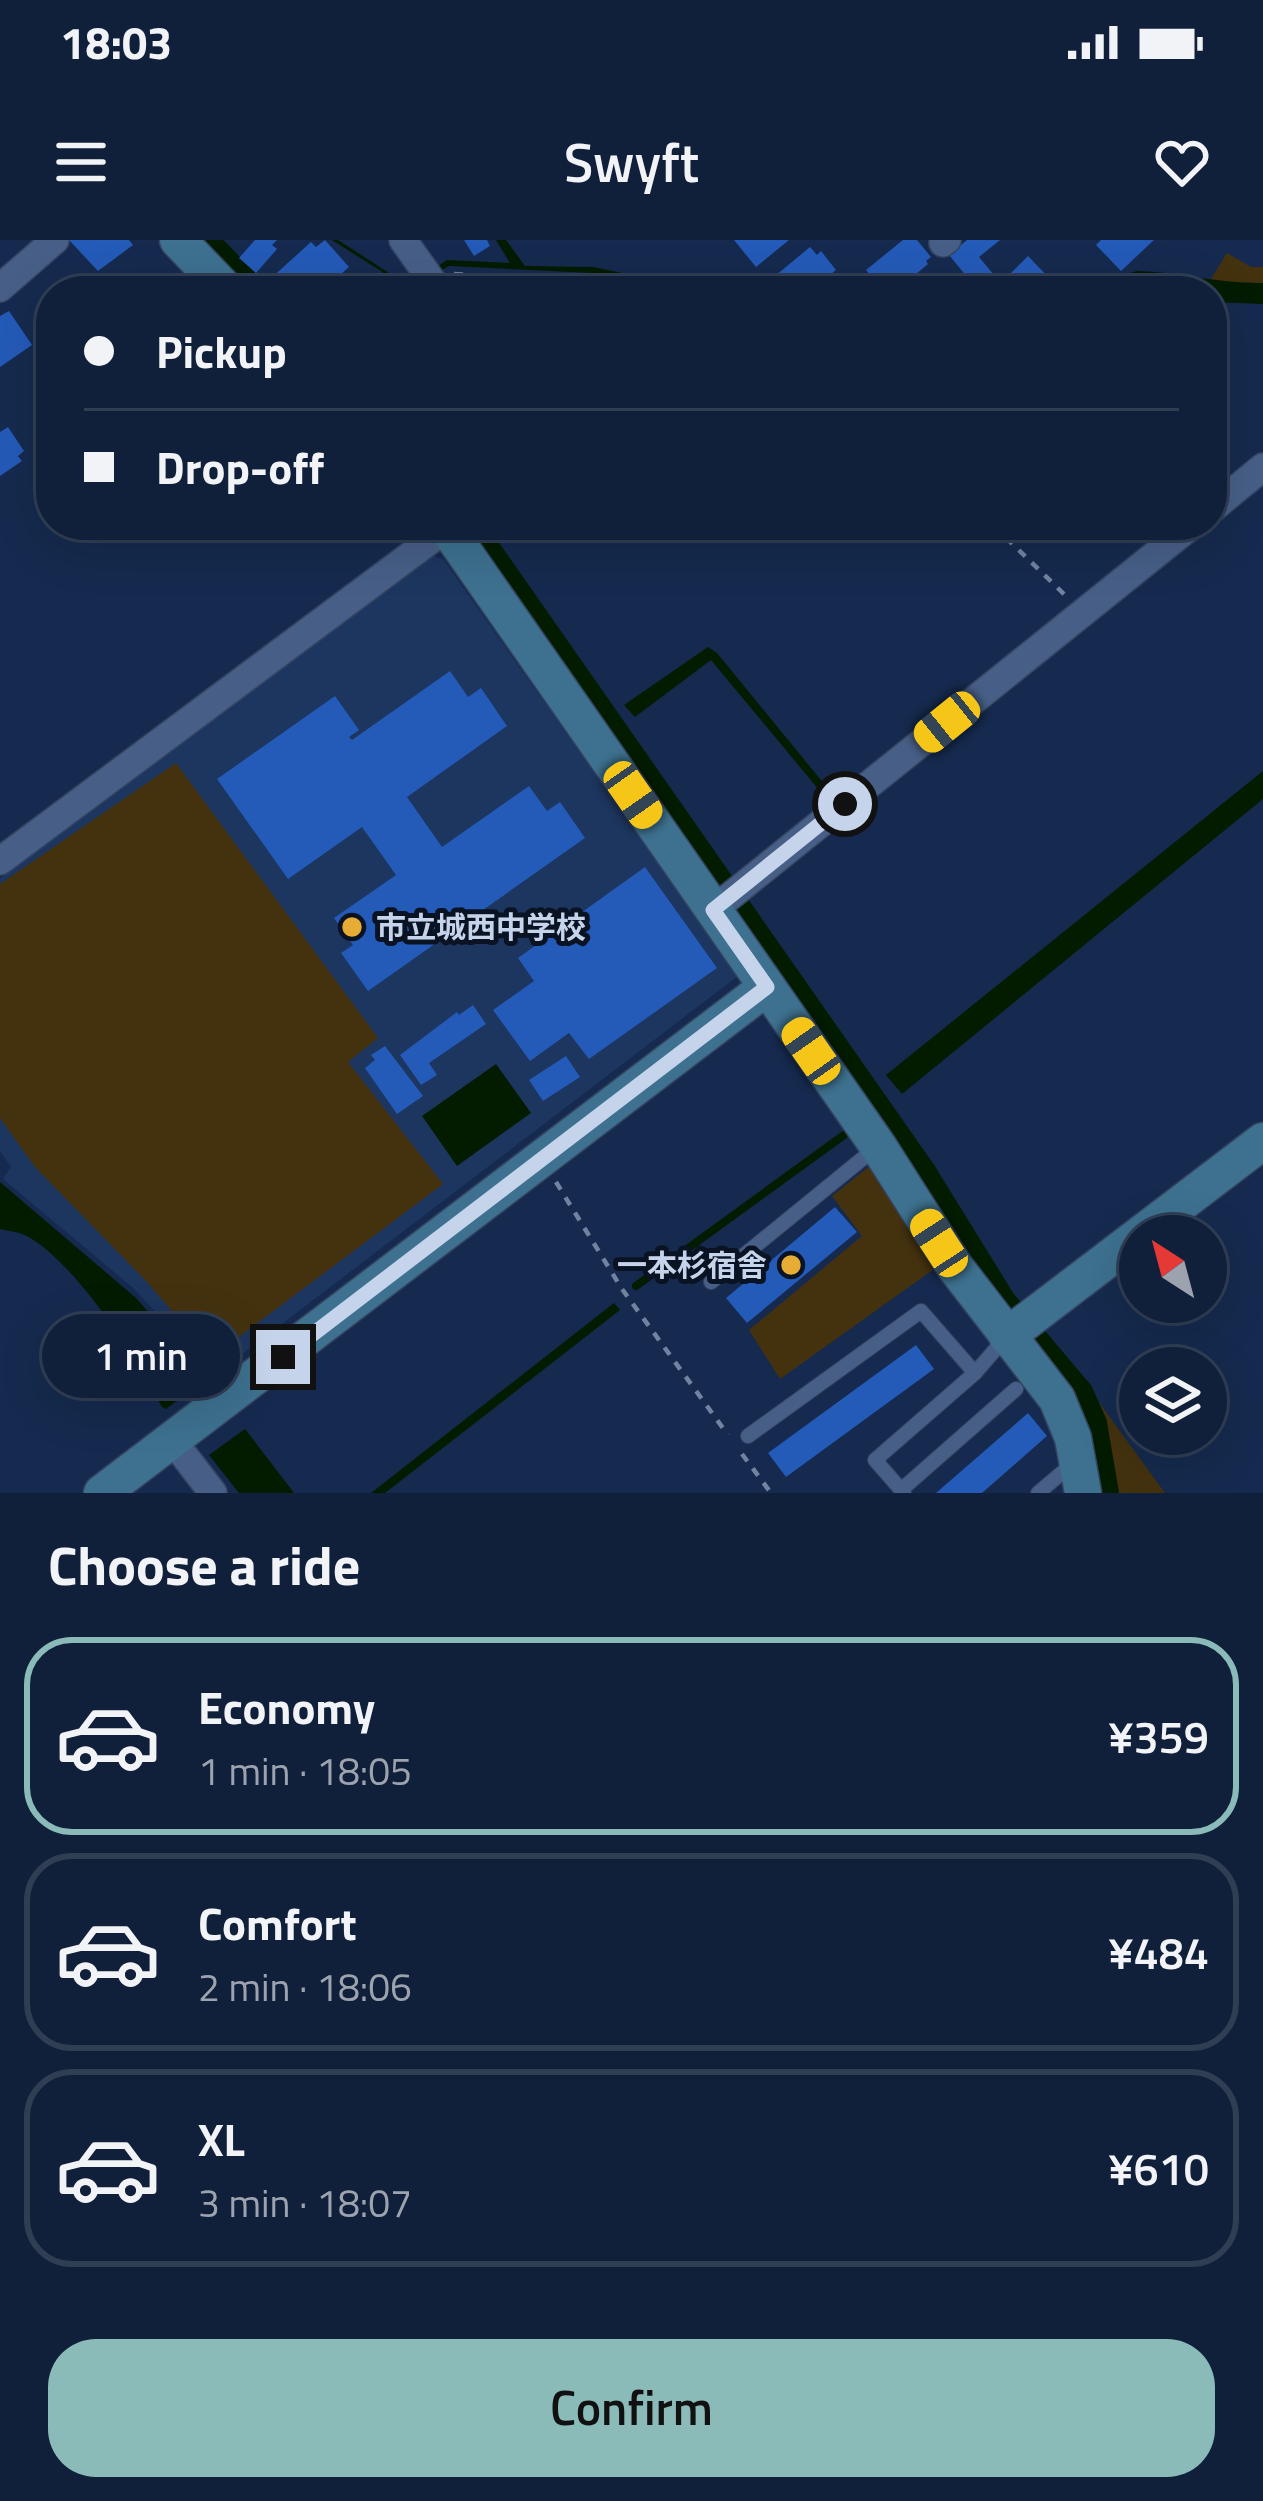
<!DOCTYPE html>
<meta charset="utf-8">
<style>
:root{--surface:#10203a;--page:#1e2d45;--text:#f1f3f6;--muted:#9ca3af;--line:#303e54;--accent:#8bbbb9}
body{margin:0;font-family:"Titillium Web","Noto Sans JP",sans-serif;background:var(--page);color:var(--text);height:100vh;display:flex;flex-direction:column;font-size:45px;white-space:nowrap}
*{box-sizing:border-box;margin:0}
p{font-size:39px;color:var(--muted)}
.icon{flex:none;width:66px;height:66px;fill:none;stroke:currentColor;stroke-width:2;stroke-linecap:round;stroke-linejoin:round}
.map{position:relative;height:1253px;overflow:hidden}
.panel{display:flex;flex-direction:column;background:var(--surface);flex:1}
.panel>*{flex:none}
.hud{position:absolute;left:36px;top:36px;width:1191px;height:264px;border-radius:48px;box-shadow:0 12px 48px #0002,0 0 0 3px var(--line);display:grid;align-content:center;height:264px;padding:0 48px;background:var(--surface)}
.needle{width:78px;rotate:324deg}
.fabs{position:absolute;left:1119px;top:975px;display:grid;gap:24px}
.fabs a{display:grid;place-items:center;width:108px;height:108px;border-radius:50%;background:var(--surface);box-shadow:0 12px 48px #0002,0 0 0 3px var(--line);font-size:60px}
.end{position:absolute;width:54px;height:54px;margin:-27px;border:15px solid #c6d4eb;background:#111;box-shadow:0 0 0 6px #111}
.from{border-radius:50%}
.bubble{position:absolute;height:84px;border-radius:42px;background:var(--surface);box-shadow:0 12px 48px #0002,0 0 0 3px var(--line);font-size:39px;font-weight:600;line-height:84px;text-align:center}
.car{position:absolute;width:36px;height:72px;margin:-36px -18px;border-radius:15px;box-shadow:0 0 9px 3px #0007;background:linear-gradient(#f5c518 24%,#345 0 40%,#f5c518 0 76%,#345 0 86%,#f5c518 0)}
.hud b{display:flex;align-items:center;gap:42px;height:114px;font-size:45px}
.hud b+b{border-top:3px solid var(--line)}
.hud i{width:30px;height:30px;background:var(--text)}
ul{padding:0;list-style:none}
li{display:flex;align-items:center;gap:36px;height:198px;margin:0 24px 18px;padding:0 24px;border:6px solid var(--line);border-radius:48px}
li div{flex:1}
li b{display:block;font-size:45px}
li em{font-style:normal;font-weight:600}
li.active{border-color:var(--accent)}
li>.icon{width:108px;height:108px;stroke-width:1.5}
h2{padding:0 48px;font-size:54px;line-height:144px}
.cta{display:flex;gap:24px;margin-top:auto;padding:24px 48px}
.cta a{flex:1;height:138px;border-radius:48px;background:var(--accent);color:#111;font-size:48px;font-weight:600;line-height:138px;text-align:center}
.status{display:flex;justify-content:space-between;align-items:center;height:84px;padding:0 60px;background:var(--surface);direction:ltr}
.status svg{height:33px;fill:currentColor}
header{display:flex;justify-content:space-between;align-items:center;height:156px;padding:0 48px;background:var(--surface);font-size:54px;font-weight:600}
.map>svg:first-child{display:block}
.built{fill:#1d365f}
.green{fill:#44320f}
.water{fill:#031c00}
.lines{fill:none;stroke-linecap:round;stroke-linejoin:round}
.stream{stroke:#031c00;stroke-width:8}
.canal{stroke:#031c00;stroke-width:24}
.building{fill:#245ab8}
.lane-casing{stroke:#344462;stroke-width:16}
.street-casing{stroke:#344462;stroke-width:30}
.secondary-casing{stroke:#344462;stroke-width:39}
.path{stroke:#7183a0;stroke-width:4.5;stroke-dasharray:9 9;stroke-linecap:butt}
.lane{stroke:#475f87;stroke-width:14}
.street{stroke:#475f87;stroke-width:27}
.secondary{stroke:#3d718f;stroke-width:36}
.route{stroke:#c6d4eb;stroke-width:15}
.poi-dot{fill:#e7ac36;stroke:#0a1323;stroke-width:4.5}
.labels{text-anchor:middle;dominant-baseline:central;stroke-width:10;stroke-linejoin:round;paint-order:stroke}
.poi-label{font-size:30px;font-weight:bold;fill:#c6d4eb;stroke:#0a1323;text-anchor:start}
</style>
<div class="status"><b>18:03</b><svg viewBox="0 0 49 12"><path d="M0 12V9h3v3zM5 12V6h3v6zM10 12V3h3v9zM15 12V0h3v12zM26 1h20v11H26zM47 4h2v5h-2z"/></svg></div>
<header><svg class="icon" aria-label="menu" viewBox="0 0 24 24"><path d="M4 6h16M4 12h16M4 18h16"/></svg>Swyft<svg class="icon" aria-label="heart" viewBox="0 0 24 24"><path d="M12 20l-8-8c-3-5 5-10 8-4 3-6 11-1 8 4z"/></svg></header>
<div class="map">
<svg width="1263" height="1253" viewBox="0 0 1263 1253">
<rect width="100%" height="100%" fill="#152a4e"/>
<polygon class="built" points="429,315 443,319 738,736 215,1135 133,1048 3,939 11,927 0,911 0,638 206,477"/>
<g class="green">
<polygon points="1227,13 1251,27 1263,27 1263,43 1209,42"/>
<polygon points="176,523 378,798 348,822 443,944 212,1117 146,1041 35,927 0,878 0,644"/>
<polygon points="871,925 934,1029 780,1139 749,1090 862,996 832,956"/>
<polygon points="1098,1161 1165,1253 1113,1253"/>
</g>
<g class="water">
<polygon points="332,0 338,0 409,46 447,20 510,23 496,0 506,0 525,26 593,27 710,51 675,51 592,33 449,26 404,51 381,31"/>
<path d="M 1137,31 C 1180,32 1220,44 1263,43 L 1263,64 L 1212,62 L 1212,51 L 1164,51 L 1142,46 L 1120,51 L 1061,51 Z"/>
<polygon points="708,407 717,413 834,556 829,562 711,420 635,477 624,465"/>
<polygon points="1263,531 1263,559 902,854 886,835"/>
<polygon points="496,824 531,873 457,926 422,876"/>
<path d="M 0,942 L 136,1058 L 207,1138 L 166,1169 L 162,1167 C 134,1116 78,1025 27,996 C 20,992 8,991 0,989 Z"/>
<polygon points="614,1063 620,1070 385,1253 371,1253"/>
<polygon points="245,1189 294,1253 239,1253 209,1215"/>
</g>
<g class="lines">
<polyline class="stream" points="636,1046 844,895"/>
<g class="canal">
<polyline points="207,0 256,51"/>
<polyline points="472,285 925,933 1004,1061 1081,1152 1095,1183 1107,1253"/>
</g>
</g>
<g class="building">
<polygon points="69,0 129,0 133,5 98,31"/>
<polygon points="255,0 277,0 272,5 277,9 256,33 239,18"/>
<polygon points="325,0 349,27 322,51 295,51 291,46 279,51 269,40 311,2 316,7"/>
<polygon points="464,0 487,0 490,6 474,16"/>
<polygon points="734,0 789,0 756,27"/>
<polygon points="903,0 917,0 931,17 926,21 928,24 896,51 883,51 866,30"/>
<polygon points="967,0 1000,0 979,17 994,35 977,49 949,15"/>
<polygon points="1101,0 1154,0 1121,31 1096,5"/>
<polygon points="810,7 817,15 821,11 836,30 811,51 794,51 790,46 786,49 775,36"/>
<polygon points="1028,16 1054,43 1029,51 1023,46 1019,50 1007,37"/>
<polygon points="9,71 32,105 0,127 0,76"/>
<polygon points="8,187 24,211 18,216 22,221 0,236 0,192"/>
<polygon points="450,431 468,457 481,448 507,486 407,557 442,607 529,546 547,571 560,562 585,598 368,751 341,713 353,705 334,678 396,635 362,587 288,639 217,539 335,456 359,490 349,497 352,500"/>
<polygon points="645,627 717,728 589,819 569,793 530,821 493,770 534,741 518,718"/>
<polygon points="473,765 486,784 429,823 437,835 421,845 400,815 457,772 459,775"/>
<polygon points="385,806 423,856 397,874 365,828 375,820 371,815"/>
<polygon points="566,816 580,837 543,861 529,840"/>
<polygon points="835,967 857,992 747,1083 726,1058"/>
<polygon points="916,1105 934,1129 786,1237 768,1213"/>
<polygon points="1028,1173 1047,1196 982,1253 936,1253"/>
</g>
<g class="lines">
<defs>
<g id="lane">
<polyline points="711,1042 878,906"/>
<polyline points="748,1196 921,1071 975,1133"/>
<polyline points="901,1250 1016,1149"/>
<polyline points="904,1253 875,1220 975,1133 1007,1096"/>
<polyline points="1038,1253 1071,1225"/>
</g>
<g id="street">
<polyline points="403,0 435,45 427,51"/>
<polyline points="943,3 947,0"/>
<polyline points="0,48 55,0"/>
<polyline points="1212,269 1263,227"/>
<polyline points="0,621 447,288"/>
<polyline points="713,670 1192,285"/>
<polyline points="173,1201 213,1253"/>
</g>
<g id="secondary">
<polyline points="178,0 227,51"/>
<polyline points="445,285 878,906 955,1027 1057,1159 1073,1198 1083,1253"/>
<polyline points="1007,1096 1263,901"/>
<polyline points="102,1253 767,747"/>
</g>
</defs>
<use href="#lane" class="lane-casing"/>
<use href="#street" class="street-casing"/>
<use href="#secondary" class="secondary-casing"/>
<g class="path">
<polyline points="454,34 597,43 627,51"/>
<polyline points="993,285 1066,356"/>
<polyline points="556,942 622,1049 728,1195"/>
<polyline points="742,1214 771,1253"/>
</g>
<use href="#lane" class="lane"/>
<use href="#street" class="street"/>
<use href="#secondary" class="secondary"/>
</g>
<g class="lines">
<polyline class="route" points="283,1117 767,747 713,670 845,564"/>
</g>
<g class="poi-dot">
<circle cx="352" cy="687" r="12"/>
<circle cx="791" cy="1025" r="12"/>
</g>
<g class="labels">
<g class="poi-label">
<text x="376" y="687">市立城西中学校</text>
<text x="767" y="1025" text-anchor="end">一本杉宿舎</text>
</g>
</g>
</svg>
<div class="fabs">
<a><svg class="needle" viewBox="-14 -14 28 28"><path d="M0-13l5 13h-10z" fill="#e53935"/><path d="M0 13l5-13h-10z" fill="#9ca3af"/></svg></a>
<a><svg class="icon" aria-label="layers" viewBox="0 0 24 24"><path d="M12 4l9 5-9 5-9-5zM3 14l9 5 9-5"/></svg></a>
</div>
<i class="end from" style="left:845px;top:564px"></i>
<i class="end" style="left:283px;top:1117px"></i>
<div class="bubble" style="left:42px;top:1074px;width:198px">1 min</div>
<i class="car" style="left:947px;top:482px;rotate:231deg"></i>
<i class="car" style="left:633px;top:555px;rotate:145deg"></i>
<i class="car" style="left:811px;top:811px;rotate:325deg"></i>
<i class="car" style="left:939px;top:1003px;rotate:327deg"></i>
<div class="hud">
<b><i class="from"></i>Pickup</b>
<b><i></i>Drop-off</b>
</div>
</div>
<section class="panel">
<h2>Choose a ride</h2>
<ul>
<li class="active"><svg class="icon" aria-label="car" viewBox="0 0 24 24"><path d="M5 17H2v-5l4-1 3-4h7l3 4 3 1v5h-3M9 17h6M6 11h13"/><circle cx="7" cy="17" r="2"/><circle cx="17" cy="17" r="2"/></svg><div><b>Economy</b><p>1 min · 18:05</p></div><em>¥359</em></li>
<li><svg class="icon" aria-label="car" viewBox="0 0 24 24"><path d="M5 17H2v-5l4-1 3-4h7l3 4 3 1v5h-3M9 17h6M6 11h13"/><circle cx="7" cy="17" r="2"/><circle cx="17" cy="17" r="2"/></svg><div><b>Comfort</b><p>2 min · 18:06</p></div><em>¥484</em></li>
<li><svg class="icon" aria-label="car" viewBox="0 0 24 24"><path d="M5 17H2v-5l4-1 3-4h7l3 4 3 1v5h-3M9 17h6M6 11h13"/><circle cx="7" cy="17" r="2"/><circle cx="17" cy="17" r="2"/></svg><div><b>XL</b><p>3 min · 18:07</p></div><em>¥610</em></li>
</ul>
<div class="cta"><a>Confirm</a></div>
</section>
